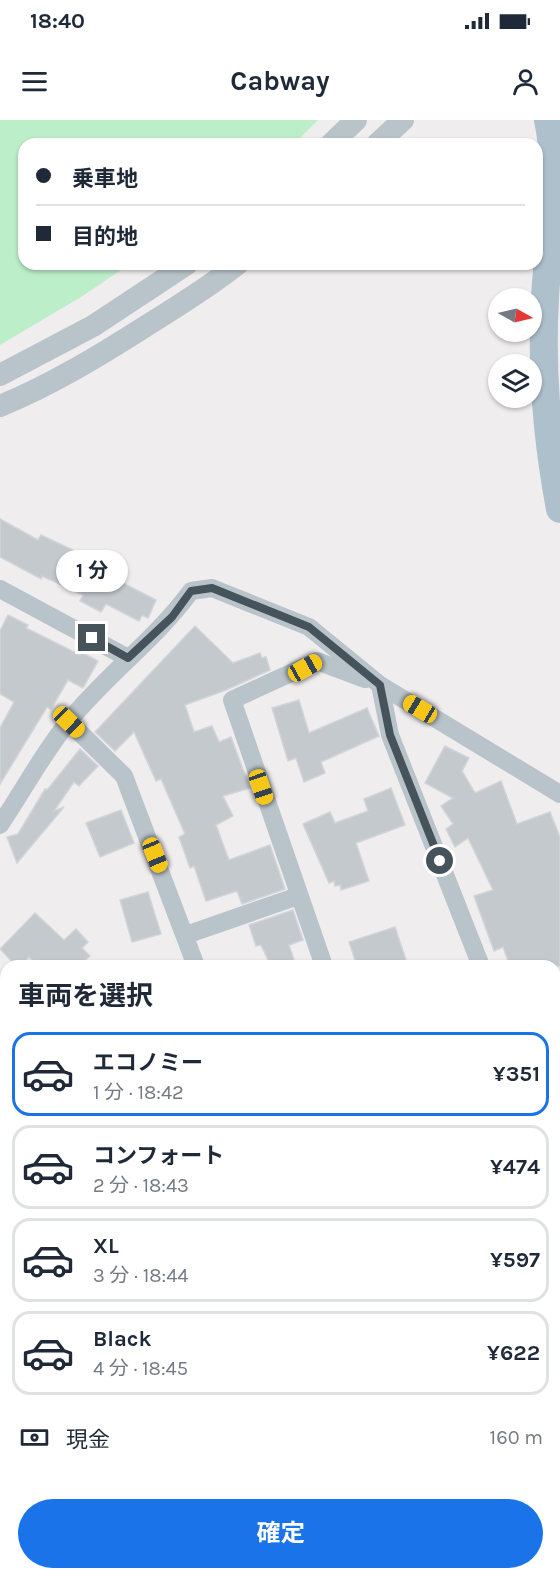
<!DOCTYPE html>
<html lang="ja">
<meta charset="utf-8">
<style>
:root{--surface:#fff;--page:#f6f6f7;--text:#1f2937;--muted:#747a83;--line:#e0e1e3;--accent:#1a73e8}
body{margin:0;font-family:Karla,"Noto Sans JP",sans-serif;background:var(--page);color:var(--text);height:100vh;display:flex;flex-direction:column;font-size:22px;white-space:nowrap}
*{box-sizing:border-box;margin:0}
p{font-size:20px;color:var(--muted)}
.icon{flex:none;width:33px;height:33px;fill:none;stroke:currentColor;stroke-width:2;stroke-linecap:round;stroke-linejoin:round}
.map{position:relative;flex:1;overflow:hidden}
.drawer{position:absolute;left:0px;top:840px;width:561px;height:620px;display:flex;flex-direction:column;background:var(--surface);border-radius:18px 18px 0 0;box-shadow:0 2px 4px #0004}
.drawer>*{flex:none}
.hud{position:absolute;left:18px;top:18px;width:525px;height:132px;border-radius:18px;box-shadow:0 2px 4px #0004;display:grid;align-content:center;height:132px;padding:0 18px;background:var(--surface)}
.needle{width:39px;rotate:98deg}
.tools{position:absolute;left:488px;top:168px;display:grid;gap:12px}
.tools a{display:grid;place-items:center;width:54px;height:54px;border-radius:50%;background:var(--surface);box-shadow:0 2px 4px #0004;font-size:30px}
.end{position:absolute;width:27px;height:27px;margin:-14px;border:8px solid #46535a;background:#fff;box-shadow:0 0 0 3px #fff}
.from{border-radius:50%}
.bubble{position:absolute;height:42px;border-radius:21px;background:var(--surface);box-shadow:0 2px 4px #0004;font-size:20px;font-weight:700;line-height:42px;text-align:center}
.car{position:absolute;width:18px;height:36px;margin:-18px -9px;border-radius:8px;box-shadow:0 0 4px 2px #0007;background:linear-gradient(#f5c518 24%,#345 0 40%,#f5c518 0 76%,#345 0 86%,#f5c518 0)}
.hud b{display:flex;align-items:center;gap:21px;height:57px;font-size:22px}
.hud b+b{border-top:2px solid var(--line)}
.hud i{width:15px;height:15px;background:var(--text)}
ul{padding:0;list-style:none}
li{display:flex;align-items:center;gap:18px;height:84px;margin:0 12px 9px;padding:0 6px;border:3px solid var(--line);border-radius:18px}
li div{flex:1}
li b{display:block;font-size:22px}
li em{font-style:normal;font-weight:700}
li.active{border-color:var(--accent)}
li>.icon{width:54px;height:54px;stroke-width:1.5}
h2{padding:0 18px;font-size:27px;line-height:72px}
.pay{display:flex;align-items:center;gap:15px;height:66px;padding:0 18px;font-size:22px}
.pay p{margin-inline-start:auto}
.action{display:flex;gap:12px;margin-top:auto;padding:12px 18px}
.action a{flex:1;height:69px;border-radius:36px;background:var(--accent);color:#fff;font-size:24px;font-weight:700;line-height:69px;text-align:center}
.status{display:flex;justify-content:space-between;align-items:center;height:42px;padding:0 30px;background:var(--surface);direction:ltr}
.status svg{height:16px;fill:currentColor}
header{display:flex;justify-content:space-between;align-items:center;height:78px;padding:0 18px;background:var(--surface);font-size:27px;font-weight:700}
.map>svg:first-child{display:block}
.green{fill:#bceec9}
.water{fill:#89e1ea}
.building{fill:#c4c9cd;stroke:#d1d4d9;stroke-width:1.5}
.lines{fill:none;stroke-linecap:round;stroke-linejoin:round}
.minor{stroke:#b9c4ca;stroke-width:18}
.tertiary{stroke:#b9c4ca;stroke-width:22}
.primary{stroke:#adc0cc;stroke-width:28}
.route{stroke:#46535a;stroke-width:8}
</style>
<div class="status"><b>18:40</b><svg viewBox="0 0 49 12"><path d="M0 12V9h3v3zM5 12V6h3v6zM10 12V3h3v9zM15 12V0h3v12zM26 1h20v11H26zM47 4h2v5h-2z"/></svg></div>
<header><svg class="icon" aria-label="menu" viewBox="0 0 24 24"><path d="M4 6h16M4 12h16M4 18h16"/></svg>Cabway<svg class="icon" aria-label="person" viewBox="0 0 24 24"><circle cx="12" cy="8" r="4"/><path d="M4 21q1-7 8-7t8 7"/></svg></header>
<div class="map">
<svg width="560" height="1459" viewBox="0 0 560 1459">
<rect width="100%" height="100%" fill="#f0edee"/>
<polygon class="green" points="0,0 318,0 294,24 24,24 24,144 130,144 81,177 0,225"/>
<polygon class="water" points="0,858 6,864 6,1454 414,1454 416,1459 0,1459"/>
<g class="building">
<polygon points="0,399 38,420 41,415 90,438 87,444 156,480 148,498 142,495 139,501 106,484 101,492 80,481 83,475 42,456 41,459 0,437"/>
<polygon points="8,495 28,505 26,508 80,535 81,532 98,541 83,568 68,560 51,589 47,587 0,664 0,608 14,582 0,574 0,511"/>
<polygon points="195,506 233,543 260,533 262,538 266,537 270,550 226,570 185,585 194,612 212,606 219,622 231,617 250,668 223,676 233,696 216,705 229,740 270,725 285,769 242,784 237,771 206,781 194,746 190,748 179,717 185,714 161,659 156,661 134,612 115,631 95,612"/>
<polygon points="299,580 309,613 367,588 379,616 321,642 325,653 304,662 296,638 288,641 272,588"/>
<polygon points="445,626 469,638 462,651 475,673 501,661 517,704 550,692 560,717 560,846 510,846 503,827 494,831 474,776 493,770 468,718 455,727 446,709 453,704 441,686 453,678 425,663"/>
<polygon points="80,629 98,646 79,666 74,662 54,691 64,687 17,743 7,717 18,714 45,669 47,670"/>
<polygon points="391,668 405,705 356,723 369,761 341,770 340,765 335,766 334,761 329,763 303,704 330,692 335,703 368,691 364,679"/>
<polygon points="121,690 134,723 100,737 86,703"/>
<polygon points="148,772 161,814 132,822 120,780"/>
<polygon points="293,790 303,820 289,825 296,846 271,846 261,825 256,826 249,805"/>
<polygon points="35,793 64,820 76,809 88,822 82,828 90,836 79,846 37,846 29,837 21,846 16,846 0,829"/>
<polygon points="395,807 408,846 357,846 349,822"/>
</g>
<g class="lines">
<g class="minor">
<polyline points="0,469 128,538"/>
<polyline points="380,565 390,615 481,846"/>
<polyline points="69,602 124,656 196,846"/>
<path d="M 0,705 C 23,671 43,633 69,601 C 106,555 156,519 191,471 L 212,468 L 309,507 L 380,565 L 560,674"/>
<polyline points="186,815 298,776"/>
<polyline points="324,846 232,580 317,541 365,559"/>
<polyline points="555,1033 560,1046"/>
<polyline points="555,1103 560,1101"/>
<polyline points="555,1382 560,1396"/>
</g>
<g class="tertiary">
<polyline points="331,24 356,0"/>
<polyline points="377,24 403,0"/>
<polyline points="0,255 93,206 187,144"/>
<path d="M 0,286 C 51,265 99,236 146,206 C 178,186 209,167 238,144"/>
</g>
<path class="primary" d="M 548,0 C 560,54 548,122 545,178 C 541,249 547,320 560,389"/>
</g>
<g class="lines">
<polyline class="route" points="92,518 128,538 172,497 191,471 212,468 309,507 380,565 390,615 440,741"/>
</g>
</svg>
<div class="tools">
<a><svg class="needle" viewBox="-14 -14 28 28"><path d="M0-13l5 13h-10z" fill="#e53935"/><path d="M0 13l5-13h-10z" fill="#747a83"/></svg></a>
<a><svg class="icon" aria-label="layers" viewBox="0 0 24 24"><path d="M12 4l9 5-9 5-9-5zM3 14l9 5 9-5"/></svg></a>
</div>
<i class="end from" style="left:440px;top:741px"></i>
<i class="end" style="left:92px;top:518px"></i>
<div class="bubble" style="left:56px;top:430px;width:72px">1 分</div>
<i class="car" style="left:305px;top:548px;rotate:61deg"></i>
<i class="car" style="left:420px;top:589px;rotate:301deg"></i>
<i class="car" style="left:69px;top:602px;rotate:134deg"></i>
<i class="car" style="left:261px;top:667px;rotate:161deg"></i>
<i class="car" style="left:155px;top:735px;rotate:158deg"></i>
<div class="hud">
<b><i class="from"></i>乗車地</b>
<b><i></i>目的地</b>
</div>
<section class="drawer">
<h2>車両を選択</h2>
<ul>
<li class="active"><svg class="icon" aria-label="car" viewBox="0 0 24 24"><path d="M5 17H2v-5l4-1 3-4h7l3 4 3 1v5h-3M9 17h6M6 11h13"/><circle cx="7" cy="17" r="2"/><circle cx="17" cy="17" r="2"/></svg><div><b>エコノミー</b><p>1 分 · 18:42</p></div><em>¥351</em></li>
<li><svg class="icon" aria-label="car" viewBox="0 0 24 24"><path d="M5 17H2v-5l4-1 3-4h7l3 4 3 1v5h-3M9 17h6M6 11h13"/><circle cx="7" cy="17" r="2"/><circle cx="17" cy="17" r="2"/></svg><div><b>コンフォート</b><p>2 分 · 18:43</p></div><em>¥474</em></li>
<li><svg class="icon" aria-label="car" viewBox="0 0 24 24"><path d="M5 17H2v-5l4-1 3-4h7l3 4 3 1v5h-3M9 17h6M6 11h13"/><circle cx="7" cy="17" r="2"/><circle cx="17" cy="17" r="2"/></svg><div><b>XL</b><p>3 分 · 18:44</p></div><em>¥597</em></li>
<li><svg class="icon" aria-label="car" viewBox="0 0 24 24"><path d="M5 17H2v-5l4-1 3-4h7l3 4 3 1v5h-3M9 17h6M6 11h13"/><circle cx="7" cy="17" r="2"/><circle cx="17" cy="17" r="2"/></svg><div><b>Black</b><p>4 分 · 18:45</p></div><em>¥622</em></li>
</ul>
<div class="pay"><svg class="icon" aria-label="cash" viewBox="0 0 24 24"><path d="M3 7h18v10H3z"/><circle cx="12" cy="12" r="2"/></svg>現金<p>160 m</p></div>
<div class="action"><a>確定</a></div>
</section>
</div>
